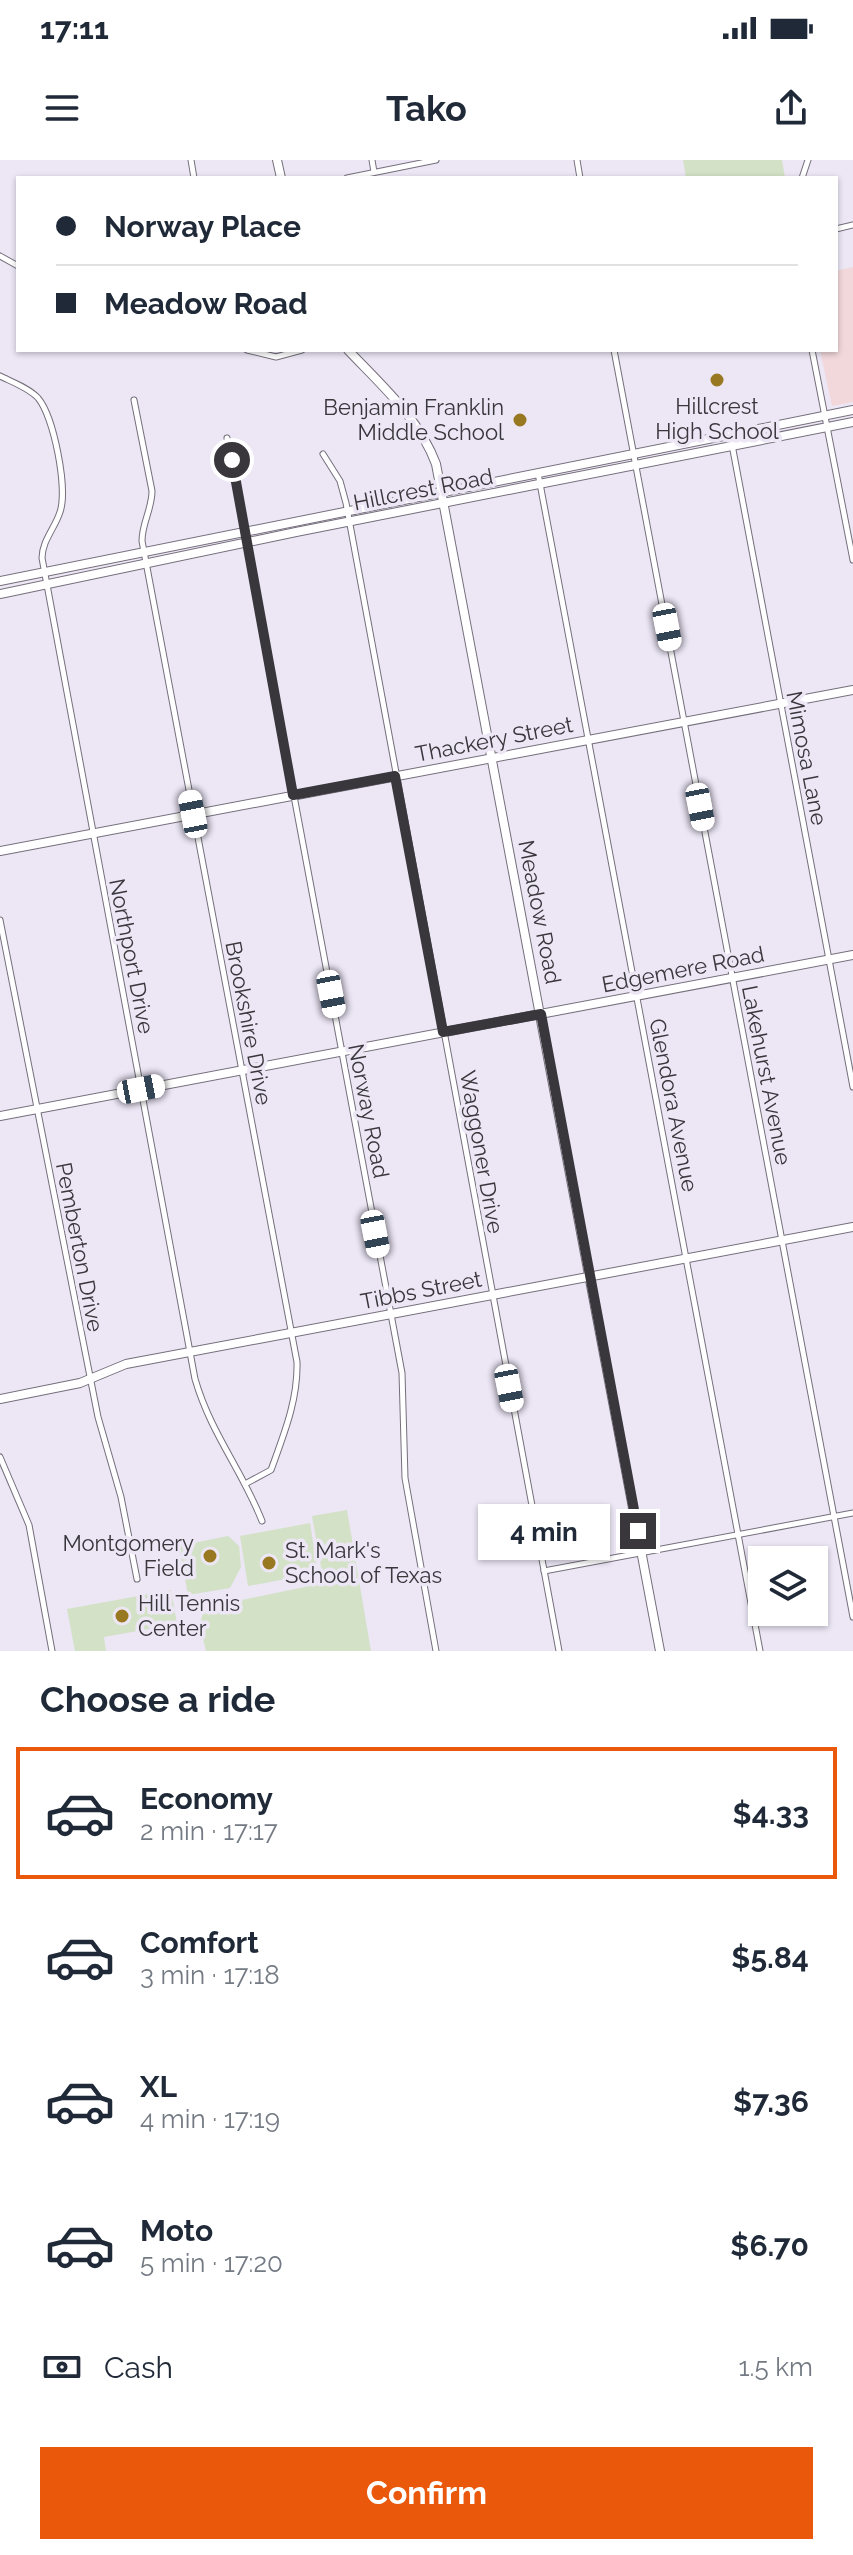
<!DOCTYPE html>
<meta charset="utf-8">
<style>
:root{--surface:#fff;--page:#f2f2f3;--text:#1f2937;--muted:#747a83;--line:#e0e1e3;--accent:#ea580c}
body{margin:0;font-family:Raleway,sans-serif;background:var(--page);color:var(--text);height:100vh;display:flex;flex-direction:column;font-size:30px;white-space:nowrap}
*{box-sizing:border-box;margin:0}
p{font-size:26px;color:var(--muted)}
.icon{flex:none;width:44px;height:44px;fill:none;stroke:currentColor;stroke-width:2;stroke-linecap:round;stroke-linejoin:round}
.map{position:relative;height:1491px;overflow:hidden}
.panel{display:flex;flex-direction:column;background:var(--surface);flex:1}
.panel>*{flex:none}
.guide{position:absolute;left:16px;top:16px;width:822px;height:176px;border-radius:0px;box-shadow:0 2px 6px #0004;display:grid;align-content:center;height:176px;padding:0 40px;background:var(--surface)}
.tools{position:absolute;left:748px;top:1386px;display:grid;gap:16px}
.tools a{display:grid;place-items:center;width:80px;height:80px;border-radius:0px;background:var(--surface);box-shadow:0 2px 6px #0004;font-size:40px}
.end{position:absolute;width:36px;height:36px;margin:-18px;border:10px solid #39363c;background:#fff;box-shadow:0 0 0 4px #fff}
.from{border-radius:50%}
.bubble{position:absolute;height:56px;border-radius:0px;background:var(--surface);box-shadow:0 2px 6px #0004;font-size:26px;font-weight:700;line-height:56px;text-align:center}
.car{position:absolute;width:24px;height:48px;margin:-24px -12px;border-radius:10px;box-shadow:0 0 6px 2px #0007;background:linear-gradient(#fff 24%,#345 0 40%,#fff 0 76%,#345 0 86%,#fff 0)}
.guide b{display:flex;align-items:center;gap:28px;height:76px;font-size:30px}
.guide b+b{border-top:2px solid var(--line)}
.guide i{width:20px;height:20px;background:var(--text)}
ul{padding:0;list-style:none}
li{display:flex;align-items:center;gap:24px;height:132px;margin:0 16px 12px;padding:0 24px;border:4px solid transparent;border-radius:0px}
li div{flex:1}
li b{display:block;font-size:30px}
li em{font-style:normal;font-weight:700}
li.selected{border-color:var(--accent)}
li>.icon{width:72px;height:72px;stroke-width:1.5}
h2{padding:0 40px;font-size:36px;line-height:96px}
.pay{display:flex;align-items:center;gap:20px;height:88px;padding:0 40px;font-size:30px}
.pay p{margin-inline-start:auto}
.action{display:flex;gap:16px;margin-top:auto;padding:16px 40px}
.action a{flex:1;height:92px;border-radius:0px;background:var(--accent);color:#fff;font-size:32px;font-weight:700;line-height:92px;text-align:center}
.status{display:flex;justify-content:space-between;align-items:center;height:56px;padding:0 40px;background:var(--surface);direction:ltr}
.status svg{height:22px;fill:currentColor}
header{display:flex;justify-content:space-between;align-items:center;height:104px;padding:0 40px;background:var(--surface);font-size:36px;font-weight:700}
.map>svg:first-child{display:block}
.industrial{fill:#f2d8db}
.green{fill:#d3e2c6}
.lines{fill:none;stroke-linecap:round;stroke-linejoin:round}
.street-casing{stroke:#756f7c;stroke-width:7}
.secondary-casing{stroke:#756f7c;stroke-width:10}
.street{stroke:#fff;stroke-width:5}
.secondary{stroke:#fff;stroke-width:8}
.route{stroke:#39363c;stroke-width:10}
.poi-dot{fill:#997822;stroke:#ece6f5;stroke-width:3}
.labels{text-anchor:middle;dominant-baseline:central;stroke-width:7;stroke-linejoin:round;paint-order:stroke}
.poi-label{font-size:22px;fill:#39363c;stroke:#ece6f5;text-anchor:end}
.street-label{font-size:22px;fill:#39363c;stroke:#ece6f5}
</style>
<div class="status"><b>17:11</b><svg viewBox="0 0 49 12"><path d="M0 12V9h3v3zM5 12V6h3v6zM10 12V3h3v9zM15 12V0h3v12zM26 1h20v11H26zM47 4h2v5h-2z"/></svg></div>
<header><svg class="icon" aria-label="menu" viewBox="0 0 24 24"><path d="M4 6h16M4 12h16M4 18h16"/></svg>Tako<svg class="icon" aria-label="share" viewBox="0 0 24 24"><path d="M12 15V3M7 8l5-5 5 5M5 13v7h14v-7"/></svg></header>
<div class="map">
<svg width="853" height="1491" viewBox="0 0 853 1491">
<rect width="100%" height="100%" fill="#ece6f5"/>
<polygon class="industrial" points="853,107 853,242 832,246 820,190 836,190 836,111"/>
<g class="green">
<polygon points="683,0 782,0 785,18 686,18"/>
<path d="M 347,1350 L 371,1491 L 206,1491 C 203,1476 195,1459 208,1447 L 324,1423 L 312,1356 Z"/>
<polygon points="310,1363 318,1413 248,1426 240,1376"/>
<polygon points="228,1376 239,1386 241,1407 230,1428 188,1435 179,1386"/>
<polygon points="171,1430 177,1464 104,1477 106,1491 75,1491 67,1449"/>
</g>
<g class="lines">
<defs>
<g id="street">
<polyline points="191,0 194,18"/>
<polyline points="372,0 374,12"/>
<polyline points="577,0 580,18"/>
<polyline points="347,18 436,0"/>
<polyline points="802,18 808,0"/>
<polyline points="836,69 853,65"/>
<polyline points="0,96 18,106"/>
<polyline points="247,190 276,197 302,190"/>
<polyline points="614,190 853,1457"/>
<polyline points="812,190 853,400"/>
<path d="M 0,216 C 12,222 29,228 38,238 C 54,257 68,329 60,352 C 55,368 42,381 42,398 L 195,1219 C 211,1274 242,1310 262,1361"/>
<path d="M 134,240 L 152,331 C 152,349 142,363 142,381 L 297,1202 C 298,1240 284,1274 271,1310 L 245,1324"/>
<polyline points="730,274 853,927"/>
<polyline points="227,278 402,1213 405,1318 436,1491"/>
<polyline points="323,294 340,321 346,343 559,1491"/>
<polyline points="538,313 760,1491"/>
<polyline points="0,760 98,1257 121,1337 137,1419"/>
<polyline points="0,1297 29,1365 52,1491"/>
<polyline points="544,1411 853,1353"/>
</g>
<g id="secondary">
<polyline points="277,0 281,18"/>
<path d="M 348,190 C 381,225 419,258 436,304 L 660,1491"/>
<polyline points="0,421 853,250"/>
<polyline points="0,434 296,372 853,262"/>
<polyline points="0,691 853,530"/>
<polyline points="0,956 853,795"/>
<polyline points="0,1239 80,1223 126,1204 853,1067"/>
</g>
</defs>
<use href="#street" class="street-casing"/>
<use href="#secondary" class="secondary-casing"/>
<use href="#street" class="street"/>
<use href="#secondary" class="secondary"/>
</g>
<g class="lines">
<polyline class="route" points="232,300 293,635 395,616 443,872 541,854 638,1371"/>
</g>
<g class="poi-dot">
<circle cx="717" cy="220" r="8"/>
<circle cx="520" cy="260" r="8"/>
<circle cx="210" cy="1396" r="8"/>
<circle cx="269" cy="1403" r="8"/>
<circle cx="122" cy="1456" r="8"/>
</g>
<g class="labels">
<g class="poi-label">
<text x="717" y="246" text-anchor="middle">Hillcrest<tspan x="717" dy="25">High School</tspan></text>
<text x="504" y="247">Benjamin Franklin<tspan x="504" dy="25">Middle School</tspan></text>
<text x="194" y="1383">Montgomery<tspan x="194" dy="25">Field</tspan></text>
<text x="285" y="1390" text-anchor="start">St. Mark's<tspan x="285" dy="25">School of Texas</tspan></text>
<text x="138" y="1443" text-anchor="start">Hill Tennis<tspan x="138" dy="25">Center</tspan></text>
</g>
<g class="street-label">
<text transform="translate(423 329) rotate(-11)">Hillcrest Road</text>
<text transform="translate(494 579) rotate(-11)">Thackery Street</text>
<text transform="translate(807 598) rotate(79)">Mimosa Lane</text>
<text transform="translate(540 752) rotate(79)">Meadow Road</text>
<text transform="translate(132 796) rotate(79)">Northport Drive</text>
<text transform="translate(683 809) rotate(-11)">Edgemere Road</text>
<text transform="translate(249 863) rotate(79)">Brookshire Drive</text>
<text transform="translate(767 915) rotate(79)">Lakehurst Avenue</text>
<text transform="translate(674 945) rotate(79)">Glendora Avenue</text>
<text transform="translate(369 951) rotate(79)">Norway Road</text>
<text transform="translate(482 992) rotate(80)">Waggoner Drive</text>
<text transform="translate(80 1087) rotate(79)">Pemberton Drive</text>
<text transform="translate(421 1130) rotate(-11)">Tibbs Street</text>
</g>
</g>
</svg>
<div class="tools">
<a><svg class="icon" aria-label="layers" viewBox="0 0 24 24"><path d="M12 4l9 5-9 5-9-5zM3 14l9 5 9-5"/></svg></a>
</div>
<i class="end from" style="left:232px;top:300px"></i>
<i class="end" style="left:638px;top:1371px"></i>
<div class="bubble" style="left:478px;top:1344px;width:132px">4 min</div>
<i class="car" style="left:667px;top:467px;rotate:169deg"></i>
<i class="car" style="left:700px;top:647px;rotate:169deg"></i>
<i class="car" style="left:193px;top:654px;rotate:349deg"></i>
<i class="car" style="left:331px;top:834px;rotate:169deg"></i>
<i class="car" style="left:141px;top:929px;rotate:79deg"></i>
<i class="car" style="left:375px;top:1074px;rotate:169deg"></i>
<i class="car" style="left:509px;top:1228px;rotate:169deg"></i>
<div class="guide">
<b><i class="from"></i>Norway Place</b>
<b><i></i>Meadow Road</b>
</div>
</div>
<section class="panel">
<h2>Choose a ride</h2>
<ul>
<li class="selected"><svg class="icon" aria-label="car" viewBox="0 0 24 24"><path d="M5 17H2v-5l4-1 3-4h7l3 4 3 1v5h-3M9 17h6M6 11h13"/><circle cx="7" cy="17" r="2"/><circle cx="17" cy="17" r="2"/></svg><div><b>Economy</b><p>2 min · 17:17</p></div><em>$4.33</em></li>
<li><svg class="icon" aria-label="car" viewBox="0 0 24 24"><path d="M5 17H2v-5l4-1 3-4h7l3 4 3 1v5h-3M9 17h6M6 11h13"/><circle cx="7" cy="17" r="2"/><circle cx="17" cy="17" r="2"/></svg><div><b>Comfort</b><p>3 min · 17:18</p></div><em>$5.84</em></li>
<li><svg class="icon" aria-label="car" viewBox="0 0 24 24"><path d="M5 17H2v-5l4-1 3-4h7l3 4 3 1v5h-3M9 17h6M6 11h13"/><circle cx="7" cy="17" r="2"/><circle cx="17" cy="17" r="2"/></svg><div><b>XL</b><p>4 min · 17:19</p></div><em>$7.36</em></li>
<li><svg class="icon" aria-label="car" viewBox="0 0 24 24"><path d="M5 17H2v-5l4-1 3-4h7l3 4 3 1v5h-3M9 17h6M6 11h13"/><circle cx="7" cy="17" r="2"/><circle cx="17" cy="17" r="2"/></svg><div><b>Moto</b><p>5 min · 17:20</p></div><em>$6.70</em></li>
</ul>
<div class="pay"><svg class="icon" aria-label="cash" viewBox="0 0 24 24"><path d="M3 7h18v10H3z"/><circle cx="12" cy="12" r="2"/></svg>Cash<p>1.5 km</p></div>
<div class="action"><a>Confirm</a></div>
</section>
